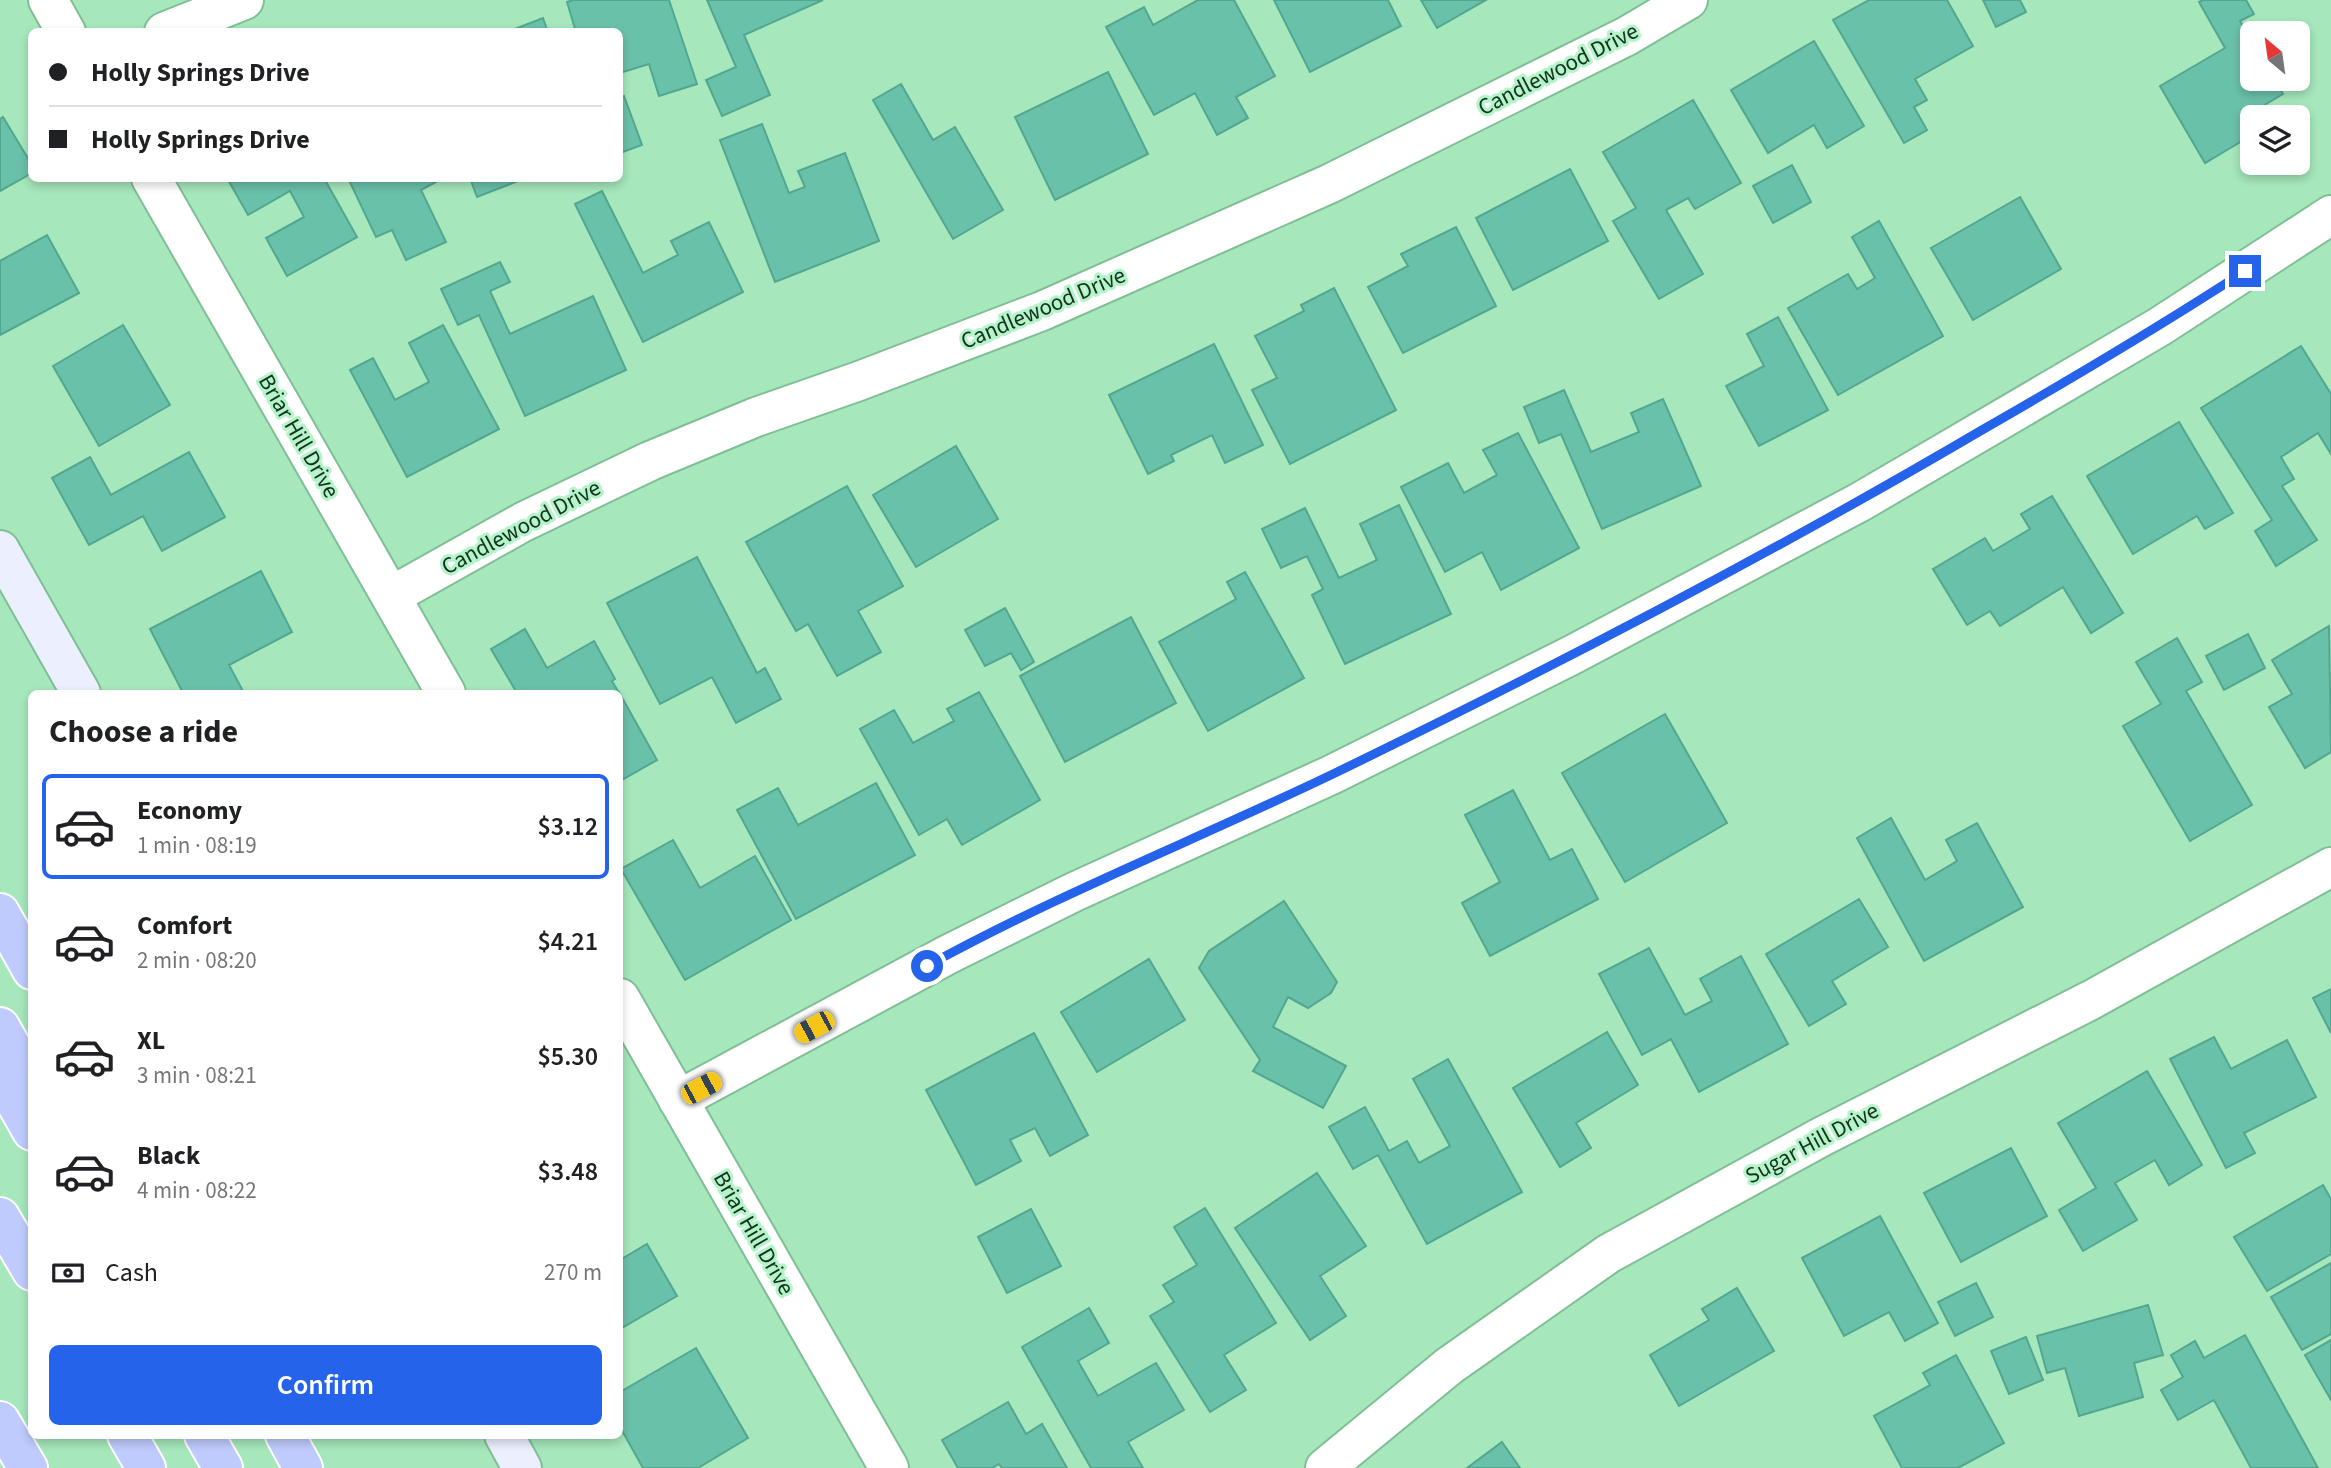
<!DOCTYPE html>
<meta charset="utf-8">
<style>
:root{--surface:#fff;--page:#f2f2f2;--text:#202124;--muted:#757577;--line:#e0e0e0;--accent:#2563eb}
body{margin:0;font-family:"Source Sans 3",sans-serif;background:var(--page);color:var(--text);height:100vh;display:flex;flex-direction:column;font-size:26px;white-space:nowrap}
*{box-sizing:border-box;margin:0}
p{font-size:23px;color:var(--muted)}
.icon{flex:none;width:38px;height:38px;fill:none;stroke:currentColor;stroke-width:2;stroke-linecap:round;stroke-linejoin:round}
.map{position:relative;flex:1;overflow:hidden}
.side{position:absolute;left:28px;top:690px;width:595px;height:749px;display:flex;flex-direction:column;background:var(--surface);border-radius:10px;box-shadow:0 4px 10px #0003}
.side>*{flex:none}
.banner{position:absolute;left:28px;top:28px;width:595px;height:154px;border-radius:10px;box-shadow:0 4px 10px #0003;display:grid;align-content:center;height:154px;padding:0 21px;background:var(--surface)}
.needle{width:46px;rotate:331deg}
.controls{position:absolute;left:2240px;top:21px;display:grid;gap:14px}
.controls a{display:grid;place-items:center;width:70px;height:70px;border-radius:10px;background:var(--surface);box-shadow:0 4px 10px #0003;font-size:35px}
.end{position:absolute;width:32px;height:32px;margin:-16px;border:9px solid #2563eb;background:#fff;box-shadow:0 0 0 4px #fff}
.from{border-radius:50%}
.car{position:absolute;width:21px;height:42px;margin:-21px -10px;border-radius:9px;box-shadow:0 0 5px 2px #0007;background:linear-gradient(#f5c518 24%,#345 0 40%,#f5c518 0 76%,#345 0 86%,#f5c518 0)}
.banner b{display:flex;align-items:center;gap:24px;height:66px;font-size:26px}
.banner b+b{border-top:2px solid var(--line)}
.banner i{width:18px;height:18px;background:var(--text)}
ul{padding:0;list-style:none}
li{display:flex;align-items:center;gap:21px;height:105px;margin:0 14px 10px;padding:0 7px;border:4px solid transparent;border-radius:10px}
li div{flex:1}
li b{display:block;font-size:26px}
li em{font-style:normal;font-weight:600}
li.current{border-color:var(--accent)}
li>.icon{width:63px;height:63px;stroke-width:1.5}
h2{padding:0 21px;font-size:32px;line-height:84px}
.pay{display:flex;align-items:center;gap:18px;height:77px;padding:0 21px;font-size:26px}
.pay p{margin-inline-start:auto}
.action{display:flex;gap:14px;margin-top:auto;padding:14px 21px}
.action a{flex:1;height:80px;border-radius:10px;background:var(--accent);color:#fff;font-size:28px;font-weight:600;line-height:80px;text-align:center}
.map>svg:first-child{display:block}
.building{fill:#6ac1aa;stroke:#52a791;stroke-width:2}
.lines{fill:none;stroke-linecap:round;stroke-linejoin:round}
.street-casing{stroke:#80bf95;stroke-width:42}
.secondary-casing{stroke:#80bf95;stroke-width:42}
.highway-casing{stroke:#fff;stroke-width:42}
.street{stroke:#fff;stroke-width:38}
.secondary{stroke:#eceffe;stroke-width:38}
.highway{stroke:#bfcbfd;stroke-width:38}
.route{stroke:#2563eb;stroke-width:9}
.labels{text-anchor:middle;dominant-baseline:central;stroke-width:6;stroke-linejoin:round;paint-order:stroke}
.street-label{font-size:23px;fill:#163120;stroke:#b3f4c8}
</style>
<div class="map">
<svg width="2331" height="1468" viewBox="0 0 2331 1468">
<rect width="100%" height="100%" fill="#a6e7bb"/>
<g class="building">
<polygon points="573,0 669,0 697,84 659,96 649,64 620,73 620,32 576,32 567,2"/>
<polygon points="707,0 823,0 744,35 770,95 722,116 706,80 736,67"/>
<polygon points="1198,0 1234,0 1275,76 1236,97 1248,118 1217,135 1195,93 1154,115 1106,27 1144,7 1153,25"/>
<polygon points="1274,0 1388,0 1401,26 1310,72"/>
<polygon points="1421,0 1486,0 1437,28"/>
<polygon points="1869,0 1947,0 1973,46 1915,79 1927,100 1914,107 1927,130 1904,143 1833,20"/>
<polygon points="1983,0 2020,0 2026,12 1996,27"/>
<polygon points="2203,0 2246,0 2254,14 2240,21 2252,41 2252,79 2274,79 2283,94 2246,116 2252,127 2252,135 2205,163 2160,86 2225,48 2199,2"/>
<polygon points="543,18 548,32 507,32"/>
<polygon points="1814,41 1864,126 1827,148 1814,125 1768,153 1731,90"/>
<polygon points="1108,72 1148,154 1055,200 1015,117"/>
<polygon points="901,84 933,140 955,127 1003,210 953,239 873,100"/>
<polygon points="624,96 642,145 620,153 620,98"/>
<polygon points="1693,100 1741,183 1695,209 1688,198 1666,210 1703,274 1659,299 1613,221 1636,208 1603,152"/>
<polygon points="3,117 32,165 32,173 0,191 0,119"/>
<polygon points="762,124 789,193 805,187 798,171 845,153 879,241 775,282 720,140"/>
<polygon points="1792,165 1811,202 1773,223 1753,186"/>
<polygon points="1570,169 1608,241 1513,290 1476,218"/>
<polygon points="227,178 324,178 357,237 287,276 266,238 304,217 290,191 248,215"/>
<polygon points="348,178 443,178 421,190 446,242 406,260 392,230 376,237"/>
<polygon points="470,178 517,178 518,181 477,197"/>
<polygon points="602,191 643,273 678,255 671,241 709,222 743,292 643,342 575,204"/>
<polygon points="2020,197 2061,269 1973,320 1931,248"/>
<polygon points="1879,221 1943,336 1838,395 1788,308 1848,274 1857,289 1875,278 1852,237"/>
<polygon points="1456,227 1496,306 1403,353 1368,287 1408,266 1401,254"/>
<polygon points="47,235 79,293 0,335 0,261"/>
<polygon points="500,262 510,282 490,291 510,334 593,296 626,370 525,416 479,315 458,325 441,289"/>
<polygon points="1334,288 1396,410 1290,464 1252,390 1277,378 1255,336 1304,311 1301,305"/>
<polygon points="1778,317 1828,410 1759,446 1726,386 1764,366 1747,334"/>
<polygon points="123,325 170,405 99,446 53,366"/>
<polygon points="443,325 499,429 407,477 350,370 373,358 395,400 429,382 409,343"/>
<polygon points="1214,344 1263,445 1225,463 1212,435 1171,455 1174,461 1148,474 1109,395"/>
<polygon points="2301,346 2331,394 2331,454 2318,433 2281,457 2294,479 2282,486 2317,540 2276,566 2255,531 2272,520 2201,408"/>
<polygon points="1564,390 1591,452 1639,432 1631,413 1663,399 1701,486 1602,529 1561,434 1539,443 1524,407"/>
<polygon points="2179,422 2233,513 2205,529 2197,516 2133,554 2087,476"/>
<polygon points="1518,433 1579,548 1501,590 1482,552 1445,572 1401,487 1448,463 1464,493 1497,475 1483,450"/>
<polygon points="956,446 998,519 916,567 873,495"/>
<polygon points="189,452 225,517 162,551 143,516 89,545 52,478 90,457 111,495"/>
<polygon points="847,486 903,586 858,611 881,652 837,676 808,624 796,631 746,542"/>
<polygon points="2052,496 2123,613 2091,633 2063,587 2000,626 1990,611 1967,625 1933,569 1985,538 1993,551 2030,529 2021,514"/>
<polygon points="1399,505 1451,614 1345,664 1312,595 1323,589 1307,556 1281,568 1262,529 1305,508 1339,578 1377,560 1360,524"/>
<polygon points="697,557 757,673 765,668 781,699 736,723 712,677 660,704 607,603"/>
<polygon points="261,571 292,632 229,665 244,693 183,693 150,629"/>
<polygon points="1245,572 1304,678 1208,731 1159,642 1236,599 1227,582"/>
<polygon points="1005,608 1034,662 1021,670 1011,653 985,666 965,630"/>
<polygon points="1131,617 1176,703 1065,762 1020,676"/>
<polygon points="2329,626 2331,752 2305,768 2269,707 2292,694 2272,660"/>
<polygon points="525,629 547,668 594,641 615,679 612,681 619,693 517,693 491,649"/>
<polygon points="2248,634 2265,668 2224,690 2206,656"/>
<polygon points="2177,638 2202,682 2186,691 2252,805 2190,841 2123,726 2161,704 2136,662"/>
<polygon points="979,692 1040,800 962,845 947,819 919,835 860,729 894,710 913,743 954,721 947,709"/>
<polygon points="620,694 657,760 620,781"/>
<polygon points="1665,714 1727,823 1625,882 1562,773"/>
<polygon points="876,783 915,855 796,919 737,810 778,788 798,825"/>
<polygon points="1513,790 1550,860 1572,849 1598,899 1490,956 1462,903 1500,882 1465,815"/>
<polygon points="1891,818 1925,880 1957,861 1946,840 1977,823 2023,907 1924,961 1857,838"/>
<polygon points="673,840 700,888 755,856 791,920 685,980 621,869"/>
<polygon points="1859,899 1888,947 1832,981 1846,1004 1809,1026 1766,954"/>
<polygon points="1284,901 1337,982 1331,993 1308,1008 1288,997 1273,1027 1346,1066 1323,1108 1253,1071 1260,1060 1199,968 1209,951"/>
<polygon points="1649,948 1685,1015 1712,1001 1700,979 1741,956 1788,1044 1699,1092 1671,1039 1642,1055 1599,974"/>
<polygon points="1149,959 1185,1020 1097,1072 1061,1012"/>
<polygon points="2331,989 2331,1033 2313,998"/>
<polygon points="1607,1032 1638,1085 1576,1123 1591,1148 1560,1167 1513,1088"/>
<polygon points="1034,1033 1088,1135 1050,1156 1035,1128 1010,1140 1021,1161 976,1185 926,1090"/>
<polygon points="2214,1037 2231,1069 2287,1040 2316,1097 2244,1133 2255,1153 2226,1168 2170,1059"/>
<polygon points="1448,1059 1522,1192 1427,1244 1378,1155 1353,1169 1329,1127 1365,1107 1389,1151 1407,1141 1419,1163 1450,1146 1413,1079"/>
<polygon points="2147,1071 2202,1165 2169,1185 2155,1160 2115,1183 2137,1220 2083,1251 2059,1210 2096,1188 2058,1123"/>
<polygon points="2011,1148 2047,1216 1961,1262 1924,1193"/>
<polygon points="1317,1173 1366,1246 1320,1276 1346,1316 1310,1340 1235,1228"/>
<polygon points="2323,1185 2331,1199 2331,1254 2267,1291 2234,1237"/>
<polygon points="1205,1208 1276,1323 1224,1355 1246,1390 1210,1412 1150,1316 1174,1302 1163,1285 1197,1265 1174,1227"/>
<polygon points="1031,1209 1061,1266 1007,1293 978,1237"/>
<polygon points="1880,1216 1938,1323 1905,1341 1889,1312 1844,1336 1802,1258"/>
<polygon points="647,1244 677,1296 620,1329 620,1260"/>
<polygon points="2331,1263 2331,1334 2302,1350 2271,1297"/>
<polygon points="1976,1283 1993,1317 1955,1336 1938,1302"/>
<polygon points="1737,1288 1774,1351 1679,1406 1650,1355 1709,1320 1702,1309"/>
<polygon points="2148,1305 2163,1355 2134,1363 2143,1397 2079,1416 2065,1368 2047,1373 2037,1336"/>
<polygon points="1089,1308 1109,1343 1078,1361 1098,1396 1156,1363 1184,1410 1128,1442 1143,1468 1091,1468 1022,1347"/>
<polygon points="2245,1335 2318,1468 2251,1468 2214,1400 2178,1420 2161,1390 2183,1377 2171,1355 2195,1341 2204,1358"/>
<polygon points="2026,1337 2043,1380 2009,1394 1991,1351"/>
<polygon points="2331,1340 2331,1400 2305,1355"/>
<polygon points="696,1348 748,1438 698,1468 643,1468 620,1427 620,1392"/>
<polygon points="1956,1355 2004,1443 1958,1468 1902,1468 1874,1416 1930,1385 1923,1373"/>
<polygon points="1008,1402 1026,1434 1042,1424 1067,1468 1002,1468 999,1464 992,1468 958,1468 942,1440"/>
<polygon points="1502,1442 1520,1468 1467,1468"/>
</g>
<g class="lines">
<defs>
<g id="street">
<polyline points="48,0 66,32"/>
<polyline points="164,32 244,0"/>
<polyline points="151,178 446,693"/>
<polyline points="391,596 523,522 650,461 756,417 859,381 1042,311 1329,184 1627,36 1688,0"/>
<polyline points="620,998 889,1468"/>
<polyline points="678,1100 949,954 1074,892 1331,775 1572,655 1860,502 2159,327 2331,215"/>
<polyline points="1325,1468 1449,1366 1608,1254 1821,1137 2091,1000 2331,867"/>
</g>
<g id="secondary">
<polyline points="0,550 81,693"/>
<polyline points="504,1435 522,1468"/>
</g>
<g id="highway">
<polyline points="0,913 32,970"/>
<polyline points="0,1027 32,1083"/>
<polyline points="0,1075 32,1131"/>
<polyline points="0,1217 32,1271"/>
<polyline points="0,1421 28,1468"/>
<polyline points="127,1435 146,1468"/>
<polyline points="204,1435 223,1468"/>
<polyline points="285,1435 303,1468"/>
</g>
</defs>
<use href="#street" class="street-casing"/>
<use href="#secondary" class="secondary-casing"/>
<use href="#highway" class="highway-casing"/>
<use href="#street" class="street"/>
<use href="#secondary" class="secondary"/>
<use href="#highway" class="highway"/>
</g>
<g class="lines">
<path class="route" d="M 927,966 C 1058,894 1198,839 1333,774 C 1554,667 1771,554 1982,430 C 2071,379 2159,327 2245,271"/>
</g>
<g class="labels">
<g class="street-label">
<text transform="translate(1558 69) rotate(-27)">Candlewood Drive</text>
<text transform="translate(1043 308) rotate(-23)">Candlewood Drive</text>
<text transform="translate(299 436) rotate(60)">Briar Hill Drive</text>
<text transform="translate(521 527) rotate(-28)">Candlewood Drive</text>
<text transform="translate(1812 1143) rotate(-28)">Sugar Hill Drive</text>
<text transform="translate(754 1233) rotate(60)">Briar Hill Drive</text>
</g>
</g>
</svg>
<div class="controls">
<a><svg class="needle" viewBox="-14 -14 28 28"><path d="M0-13l5 13h-10z" fill="#e53935"/><path d="M0 13l5-13h-10z" fill="#757577"/></svg></a>
<a><svg class="icon" aria-label="layers" viewBox="0 0 24 24"><path d="M12 4l9 5-9 5-9-5zM3 14l9 5 9-5"/></svg></a>
</div>
<i class="end from" style="left:927px;top:966px"></i>
<i class="end" style="left:2245px;top:271px"></i>
<i class="car" style="left:814px;top:1027px;rotate:242deg"></i>
<i class="car" style="left:701px;top:1088px;rotate:62deg"></i>
<div class="banner">
<b><i class="from"></i>Holly Springs Drive</b>
<b><i></i>Holly Springs Drive</b>
</div>
<section class="side">
<h2>Choose a ride</h2>
<ul>
<li class="current"><svg class="icon" aria-label="car" viewBox="0 0 24 24"><path d="M5 17H2v-5l4-1 3-4h7l3 4 3 1v5h-3M9 17h6M6 11h13"/><circle cx="7" cy="17" r="2"/><circle cx="17" cy="17" r="2"/></svg><div><b>Economy</b><p>1 min · 08:19</p></div><em>$3.12</em></li>
<li><svg class="icon" aria-label="car" viewBox="0 0 24 24"><path d="M5 17H2v-5l4-1 3-4h7l3 4 3 1v5h-3M9 17h6M6 11h13"/><circle cx="7" cy="17" r="2"/><circle cx="17" cy="17" r="2"/></svg><div><b>Comfort</b><p>2 min · 08:20</p></div><em>$4.21</em></li>
<li><svg class="icon" aria-label="car" viewBox="0 0 24 24"><path d="M5 17H2v-5l4-1 3-4h7l3 4 3 1v5h-3M9 17h6M6 11h13"/><circle cx="7" cy="17" r="2"/><circle cx="17" cy="17" r="2"/></svg><div><b>XL</b><p>3 min · 08:21</p></div><em>$5.30</em></li>
<li><svg class="icon" aria-label="car" viewBox="0 0 24 24"><path d="M5 17H2v-5l4-1 3-4h7l3 4 3 1v5h-3M9 17h6M6 11h13"/><circle cx="7" cy="17" r="2"/><circle cx="17" cy="17" r="2"/></svg><div><b>Black</b><p>4 min · 08:22</p></div><em>$3.48</em></li>
</ul>
<div class="pay"><svg class="icon" aria-label="cash" viewBox="0 0 24 24"><path d="M3 7h18v10H3z"/><circle cx="12" cy="12" r="2"/></svg>Cash<p>270 m</p></div>
<div class="action"><a>Confirm</a></div>
</section>
</div>
